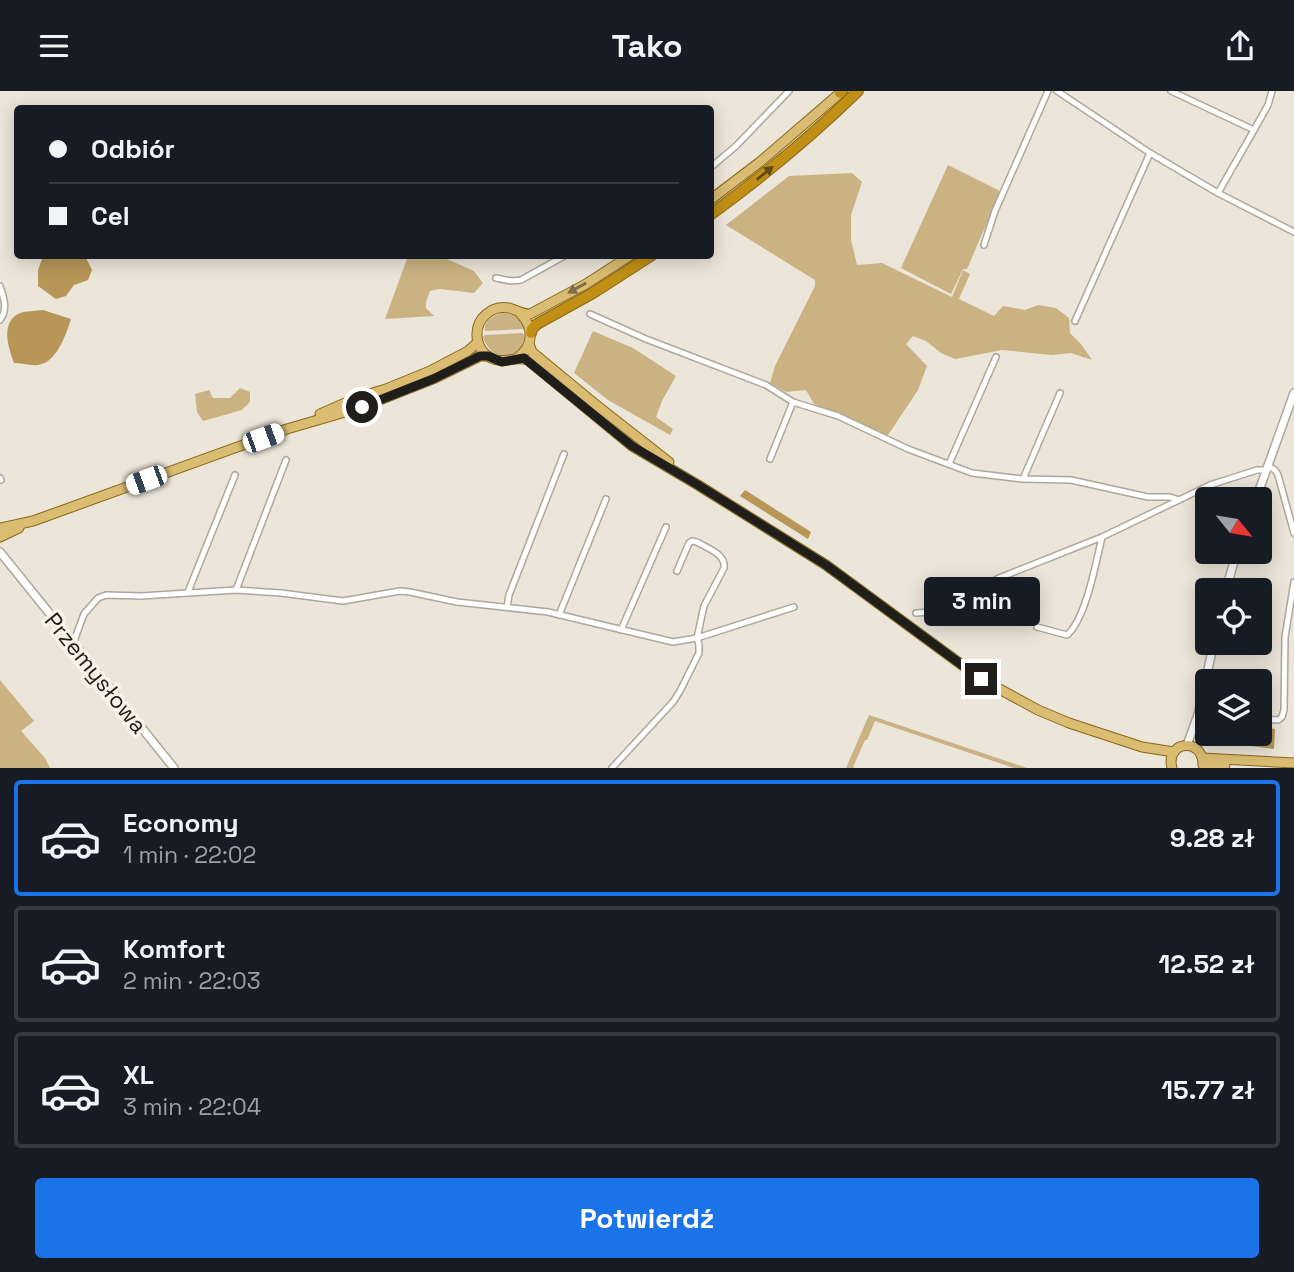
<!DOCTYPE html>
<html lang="pl">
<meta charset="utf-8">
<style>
:root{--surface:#171b24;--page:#242831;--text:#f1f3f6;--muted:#9ea1a6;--line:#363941;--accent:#1a73e8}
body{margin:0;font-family:"Space Grotesk",sans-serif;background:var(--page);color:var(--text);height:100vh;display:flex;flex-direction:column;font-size:26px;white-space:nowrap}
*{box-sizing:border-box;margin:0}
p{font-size:23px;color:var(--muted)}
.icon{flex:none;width:38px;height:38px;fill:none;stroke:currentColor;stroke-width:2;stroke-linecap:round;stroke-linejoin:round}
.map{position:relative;height:677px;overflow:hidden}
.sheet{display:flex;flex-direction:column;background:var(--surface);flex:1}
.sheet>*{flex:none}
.top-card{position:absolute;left:14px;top:14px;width:700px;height:154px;border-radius:7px;box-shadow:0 4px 18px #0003;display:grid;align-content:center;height:154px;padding:0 35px;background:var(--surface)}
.needle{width:46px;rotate:120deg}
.fabs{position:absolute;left:1195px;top:396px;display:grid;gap:14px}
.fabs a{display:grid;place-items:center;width:77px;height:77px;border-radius:7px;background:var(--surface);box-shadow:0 4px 18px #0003;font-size:35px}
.end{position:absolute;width:32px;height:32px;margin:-16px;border:9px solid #201e1a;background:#fff;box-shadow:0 0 0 4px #fff}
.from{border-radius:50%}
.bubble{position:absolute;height:49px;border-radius:7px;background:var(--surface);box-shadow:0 4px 18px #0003;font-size:23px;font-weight:700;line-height:49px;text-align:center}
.car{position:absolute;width:21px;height:42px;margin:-21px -10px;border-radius:9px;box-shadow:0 0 5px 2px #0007;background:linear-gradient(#fff 24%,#345 0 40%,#fff 0 76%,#345 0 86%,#fff 0)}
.top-card b{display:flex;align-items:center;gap:24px;height:66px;font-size:26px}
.top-card b+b{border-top:2px solid var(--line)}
.top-card i{width:18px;height:18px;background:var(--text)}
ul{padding:12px 0 0;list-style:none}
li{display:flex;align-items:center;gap:21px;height:116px;margin:0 14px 10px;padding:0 21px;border:4px solid var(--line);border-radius:7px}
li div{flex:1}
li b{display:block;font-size:26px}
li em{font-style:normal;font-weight:700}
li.on{border-color:var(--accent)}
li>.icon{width:63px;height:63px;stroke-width:1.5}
.button{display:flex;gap:14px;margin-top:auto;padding:14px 35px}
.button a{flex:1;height:80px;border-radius:7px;background:var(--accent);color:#fff;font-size:28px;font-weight:700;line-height:80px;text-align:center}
header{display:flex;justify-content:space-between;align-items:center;height:91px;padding:0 35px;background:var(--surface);font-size:32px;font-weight:700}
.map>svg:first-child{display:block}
.green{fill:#cbb283}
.water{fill:#b79658}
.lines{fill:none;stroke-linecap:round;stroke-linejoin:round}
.minor-casing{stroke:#ada79c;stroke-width:8}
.tertiary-casing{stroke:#ada79c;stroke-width:10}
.primary-casing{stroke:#896717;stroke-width:11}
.motorway-casing{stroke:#896717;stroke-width:12}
.minor{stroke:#fff;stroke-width:5}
.tertiary{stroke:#fff;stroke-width:7}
.primary{stroke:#dabc73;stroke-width:9}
.motorway{stroke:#c18f15;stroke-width:10}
.oneway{fill:#604b18}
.oneway2{fill:#7d6d46}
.route{stroke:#201e1a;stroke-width:9}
.labels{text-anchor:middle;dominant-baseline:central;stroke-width:7;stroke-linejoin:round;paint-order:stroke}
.street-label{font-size:23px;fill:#201e1a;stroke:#f9f2e7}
</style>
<header><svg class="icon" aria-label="menu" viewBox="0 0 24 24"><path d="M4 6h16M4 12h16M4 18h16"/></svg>Tako<svg class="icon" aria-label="share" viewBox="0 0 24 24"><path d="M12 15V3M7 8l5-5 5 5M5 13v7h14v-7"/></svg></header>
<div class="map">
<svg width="1294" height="677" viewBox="0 0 1294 677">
<rect width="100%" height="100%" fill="#ece5d9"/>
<g class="green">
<polygon points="948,74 1000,100 997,113 983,141 967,178 963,178 951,203 901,177"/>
<polygon points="852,82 862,91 851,124 851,149 857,174 882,172 952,206 963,179 970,183 959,208 994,225 1003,215 1025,219 1038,214 1056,217 1069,227 1070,242 1081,253 1092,269 1071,262 1052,264 1002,259 955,268 941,262 926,250 913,245 906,253 927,275 918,299 886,347 814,313 806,299 786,301 770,292 775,275 815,195 815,189 726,134 789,85"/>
<polygon points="408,165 440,165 474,180 483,192 474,202 440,198 430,200 426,211 426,217 434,225 385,228"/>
<path d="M 503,222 C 513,223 523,228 524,238 L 485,240 C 483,230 494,224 503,222 Z"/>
<polygon points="593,240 633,257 676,285 662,310 656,326 673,338 670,344 608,309 574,282"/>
<path d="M 522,242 L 525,245 C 520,271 491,272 483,246 L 485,244 Z"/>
<polygon points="240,297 250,301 250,311 242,319 203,330 197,321 195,303 209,299 213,307 230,307"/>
<polygon points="0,589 34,630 21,640 45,667 50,677 0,677"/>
<polygon points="869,624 1027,677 1014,677 875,630 867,649 865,649 853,676 855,677 846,677"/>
</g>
<g class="water">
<polygon points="43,165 85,165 92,179 88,189 74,194 66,205 56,208 38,195 38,179"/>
<path d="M 43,219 L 71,228 C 66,244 56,272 38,274 C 30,275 21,272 14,272 C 8,255 0,231 20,222 C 26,220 36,220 43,219 Z"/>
<polygon points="745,399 811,441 808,448 740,405"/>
<polygon points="1260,635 1275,638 1274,658 1236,653 1237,642 1260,642"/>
</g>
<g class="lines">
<defs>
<g id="minor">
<polyline points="1057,0 1150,62 1218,102 1294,141"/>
<polyline points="1171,0 1254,39"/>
<polyline points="710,77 736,55 789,0"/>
<polyline points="1218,102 1254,39 1268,14 1272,0"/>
<polyline points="984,154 995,120 1048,0"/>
<polyline points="496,187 511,190 521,189 566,164"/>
<path d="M 0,195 C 4,207 8,219 0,229"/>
<polyline points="590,223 646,248 766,294 793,311 838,325 908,358 972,382 1023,388 1071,389 1148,406 1170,406 1179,409"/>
<polyline points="1075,230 1150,62"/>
<polyline points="770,368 793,311"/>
<polyline points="949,373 996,266"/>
<polyline points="1268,375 1275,379 1278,384 1294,442"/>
<polyline points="0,387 1,389"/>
<polyline points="1023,388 1060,302"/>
<polyline points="236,499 286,369"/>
<polyline points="188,501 235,384"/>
<polyline points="507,516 509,504 564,363"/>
<polyline points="916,522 931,521 946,516 999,487 1102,446 1210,394 1257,379 1266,379"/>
<polyline points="559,524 606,408"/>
<path d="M 1037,536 L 1067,544 C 1086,528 1096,471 1102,446"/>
<polyline points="621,539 666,436"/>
<polyline points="73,553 84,523 98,507 106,504 141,505 236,499 281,502 343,510 400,500 410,501 457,511 548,521 673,551 697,547 794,516"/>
<polyline points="1260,628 1278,629 1282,626 1284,619 1285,546 1294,491"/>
<path d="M 612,677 L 673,611 L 680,600 L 699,562 L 699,554 L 697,547 L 704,515 L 724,477 C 726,463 707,457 697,451 L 692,450 L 689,452 L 677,480"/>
</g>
<g id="tertiary">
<polyline points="1256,408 1294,302"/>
<polyline points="0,461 174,677"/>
<polyline points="1226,499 1237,460"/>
<polyline points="1187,654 1198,624 1214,551"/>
</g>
<g id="primary">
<polyline points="710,109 760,71 840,2"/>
<path d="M 631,164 L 586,193 L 530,223 C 522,223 517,219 509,217 C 492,214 476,227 477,245 C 477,254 483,263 491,267 C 504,274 515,264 528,269 L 632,355 L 698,394 L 826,474 L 981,588 L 1038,619 L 1069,632 L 1142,656 L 1174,661"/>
<polyline points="529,253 532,261 595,313 669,371"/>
<path d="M 517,267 C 534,255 534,236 520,222"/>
<polyline points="320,323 359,306 386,298 430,280 468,260 478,251"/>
<polyline points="0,437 33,430 287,338 362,316 433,288 480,265 488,265"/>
<polyline points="0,446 19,437"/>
<polyline points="1203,667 1294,672"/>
<polyline points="1203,674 1225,674"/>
<path d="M 1172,677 C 1165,651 1201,645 1203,672"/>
</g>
<g id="motorway">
<polyline points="840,2 842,0"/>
<path d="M 710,124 C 762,86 812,45 858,0"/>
<polyline points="531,242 532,238 537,233 593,202 652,164"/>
</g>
</defs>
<use href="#minor" class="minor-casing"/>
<use href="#tertiary" class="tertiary-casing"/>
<use href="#primary" class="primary-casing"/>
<use href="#motorway" class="motorway-casing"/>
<use href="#minor" class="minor"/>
<use href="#tertiary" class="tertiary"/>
<use href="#primary" class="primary"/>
<use href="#motorway" class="motorway"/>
</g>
<defs><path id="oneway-solid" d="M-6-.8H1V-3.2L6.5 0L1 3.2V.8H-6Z" transform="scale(1.75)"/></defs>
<use class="oneway" href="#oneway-solid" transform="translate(765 82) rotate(-39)"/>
<use class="oneway2" href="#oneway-solid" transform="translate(577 197) rotate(151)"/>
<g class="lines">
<polyline class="route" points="362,316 433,288 480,265 488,265 502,271 524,267 632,355 698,394 826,474 981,588"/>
</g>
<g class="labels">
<g class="street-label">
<text transform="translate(96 582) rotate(51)">Przemysłowa</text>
</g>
</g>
</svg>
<div class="fabs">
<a><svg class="needle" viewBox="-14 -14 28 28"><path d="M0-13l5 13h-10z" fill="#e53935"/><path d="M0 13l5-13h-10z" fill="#9ea1a6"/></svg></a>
<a><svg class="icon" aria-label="locate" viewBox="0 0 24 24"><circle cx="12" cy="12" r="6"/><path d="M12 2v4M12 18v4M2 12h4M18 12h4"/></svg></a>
<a><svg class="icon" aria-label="layers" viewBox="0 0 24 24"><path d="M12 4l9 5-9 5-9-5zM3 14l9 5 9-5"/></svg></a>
</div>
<i class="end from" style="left:362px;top:316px"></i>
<i class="end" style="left:981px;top:588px"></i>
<div class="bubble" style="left:924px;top:486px;width:116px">3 min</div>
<i class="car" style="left:263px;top:347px;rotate:70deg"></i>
<i class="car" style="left:146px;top:389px;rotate:250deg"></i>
<div class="top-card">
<b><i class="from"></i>Odbiór</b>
<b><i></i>Cel</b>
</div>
</div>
<section class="sheet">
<ul>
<li class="on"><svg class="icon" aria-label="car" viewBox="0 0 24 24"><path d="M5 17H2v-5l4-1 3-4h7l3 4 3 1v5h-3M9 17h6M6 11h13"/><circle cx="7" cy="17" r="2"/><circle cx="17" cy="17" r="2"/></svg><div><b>Economy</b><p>1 min · 22:02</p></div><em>9.28 zł</em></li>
<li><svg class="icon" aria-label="car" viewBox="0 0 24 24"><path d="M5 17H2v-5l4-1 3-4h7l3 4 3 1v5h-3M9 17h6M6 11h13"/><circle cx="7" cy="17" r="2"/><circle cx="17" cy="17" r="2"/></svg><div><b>Komfort</b><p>2 min · 22:03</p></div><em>12.52 zł</em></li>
<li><svg class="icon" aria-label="car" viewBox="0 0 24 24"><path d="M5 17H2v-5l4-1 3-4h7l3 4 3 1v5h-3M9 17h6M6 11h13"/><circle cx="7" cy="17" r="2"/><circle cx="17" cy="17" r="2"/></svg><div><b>XL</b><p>3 min · 22:04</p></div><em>15.77 zł</em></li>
</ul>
<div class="button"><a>Potwierdź</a></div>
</section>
